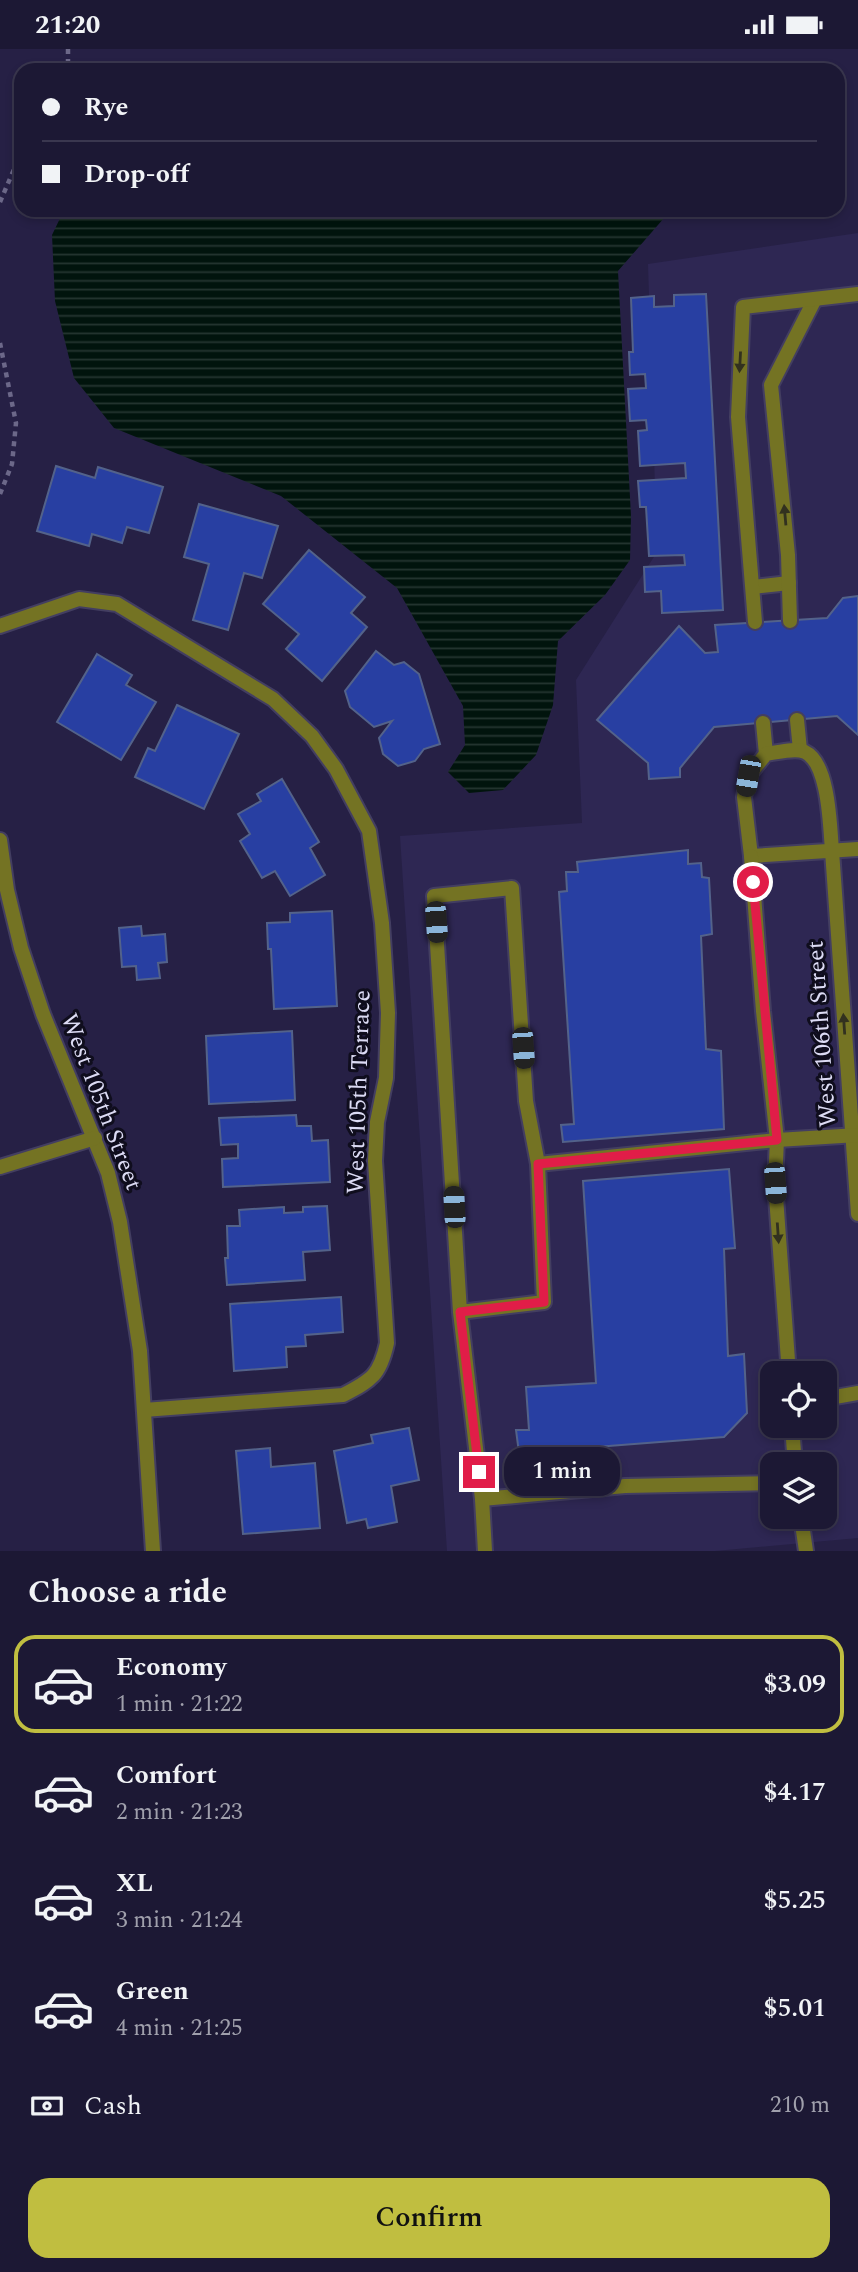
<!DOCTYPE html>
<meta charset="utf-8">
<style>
:root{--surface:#1c1834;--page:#25213c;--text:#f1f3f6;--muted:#a0a0ac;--line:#3a374f;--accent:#c0be40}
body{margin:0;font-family:Spectral,serif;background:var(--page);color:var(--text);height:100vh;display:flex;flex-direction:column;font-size:26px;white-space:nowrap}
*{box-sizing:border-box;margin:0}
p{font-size:23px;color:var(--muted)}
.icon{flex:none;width:38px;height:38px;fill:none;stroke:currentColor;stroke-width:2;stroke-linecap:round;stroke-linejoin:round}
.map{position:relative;height:1502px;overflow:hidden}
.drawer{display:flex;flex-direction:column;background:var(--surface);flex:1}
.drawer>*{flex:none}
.guide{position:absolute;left:14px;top:14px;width:831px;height:154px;border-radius:21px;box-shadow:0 4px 10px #0003,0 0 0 2px var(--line);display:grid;align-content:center;height:154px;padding:0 28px;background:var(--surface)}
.fabs{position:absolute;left:760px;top:1312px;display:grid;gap:14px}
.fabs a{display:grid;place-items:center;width:77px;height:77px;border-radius:14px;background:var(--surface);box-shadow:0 4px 10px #0003,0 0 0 2px var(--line);font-size:35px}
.end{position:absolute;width:32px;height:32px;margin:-16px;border:9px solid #e11d48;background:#fff;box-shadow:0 0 0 4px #fff}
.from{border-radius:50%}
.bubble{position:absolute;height:49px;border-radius:21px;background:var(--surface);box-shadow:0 4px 10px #0003,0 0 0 2px var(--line);font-size:23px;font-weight:600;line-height:49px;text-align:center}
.car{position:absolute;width:21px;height:42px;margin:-21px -10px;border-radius:9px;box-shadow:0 0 5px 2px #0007;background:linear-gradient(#222 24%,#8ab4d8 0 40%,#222 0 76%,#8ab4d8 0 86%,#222 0)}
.guide b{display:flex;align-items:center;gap:24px;height:66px;font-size:26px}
.guide b+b{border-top:2px solid var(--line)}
.guide i{width:18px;height:18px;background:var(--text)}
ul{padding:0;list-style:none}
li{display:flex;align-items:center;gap:21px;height:98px;margin:0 14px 10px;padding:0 14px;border:4px solid transparent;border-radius:21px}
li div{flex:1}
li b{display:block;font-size:26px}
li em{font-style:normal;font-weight:600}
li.active{border-color:var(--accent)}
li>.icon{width:63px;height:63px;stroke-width:1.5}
h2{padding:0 28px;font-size:32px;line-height:84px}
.pay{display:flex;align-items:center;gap:18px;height:77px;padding:0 28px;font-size:26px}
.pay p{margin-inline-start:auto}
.primary-button{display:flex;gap:14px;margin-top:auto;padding:14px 28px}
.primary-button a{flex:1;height:80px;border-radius:21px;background:var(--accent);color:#111;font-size:28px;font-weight:600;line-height:80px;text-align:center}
.status{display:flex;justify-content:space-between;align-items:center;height:49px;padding:0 35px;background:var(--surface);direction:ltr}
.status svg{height:19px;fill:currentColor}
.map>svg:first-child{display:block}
.built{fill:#2e2753;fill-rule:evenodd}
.water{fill:url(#water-rules)}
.building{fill:#283fa2;stroke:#53628a;stroke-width:2}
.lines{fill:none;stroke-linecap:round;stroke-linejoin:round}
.lane-casing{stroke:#433e61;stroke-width:18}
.street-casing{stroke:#433e61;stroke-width:18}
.path{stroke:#6c6889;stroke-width:4.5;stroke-dasharray:5 5;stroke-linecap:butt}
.lane{stroke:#747323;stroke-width:14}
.street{stroke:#747323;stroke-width:14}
.oneway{fill:#32311f}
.route{stroke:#e11d48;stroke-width:9}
.labels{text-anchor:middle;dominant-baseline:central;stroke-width:6;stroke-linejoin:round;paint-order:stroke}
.street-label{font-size:24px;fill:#dcdbf4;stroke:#0f0d1d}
</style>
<div class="status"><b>21:20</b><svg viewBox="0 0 49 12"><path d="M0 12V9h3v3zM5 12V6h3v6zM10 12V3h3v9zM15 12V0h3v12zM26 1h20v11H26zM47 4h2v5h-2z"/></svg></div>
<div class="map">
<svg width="858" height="1502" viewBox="0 0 858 1502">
<defs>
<pattern id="water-rules" width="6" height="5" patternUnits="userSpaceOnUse" patternTransform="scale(1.75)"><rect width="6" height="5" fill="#01140d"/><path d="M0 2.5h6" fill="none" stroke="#253631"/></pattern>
</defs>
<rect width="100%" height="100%" fill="#262045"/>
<path class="built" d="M 858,184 L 858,1489 L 715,1502 L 447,1502 L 400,787 L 582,774 L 576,631 L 657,503 L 648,215 ZM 772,1325 L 824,1325 L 824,1377 L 772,1377 ZM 772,1416 L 824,1416 L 824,1468 L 772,1468 Z"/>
<polygon class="water" points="64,161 671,161 618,222 631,467 630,511 605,546 558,592 553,656 536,706 503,741 469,744 448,723 465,696 463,657 397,539 281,447 114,379 74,329 55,252 52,186"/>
<g class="building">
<polygon points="706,245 723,561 662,564 661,542 645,543 644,518 685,516 684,506 649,507 646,458 640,458 638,432 686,429 685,414 640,417 638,382 647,381 646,371 630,372 628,340 646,339 645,325 630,326 629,303 633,303 631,249 654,247 654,258 674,257 674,246"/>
<polygon points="56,417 95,429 98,418 163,438 149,484 127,478 122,494 92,485 89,497 37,482"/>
<polygon points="199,455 278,477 262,529 244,524 228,581 193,571 209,515 184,508"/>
<polygon points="309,501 365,548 351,564 367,578 322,632 286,600 299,585 263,555"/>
<polygon points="858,547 858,686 837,667 714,678 680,719 680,728 649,730 648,714 597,671 679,577 705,604 718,603 715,576 827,569 843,549"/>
<polygon points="376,602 394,616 404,613 419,625 440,695 424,700 415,712 398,717 383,705 379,689 392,672 374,678 350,658 345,642"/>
<polygon points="97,605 132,626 126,636 156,653 121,711 57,673"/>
<polygon points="177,656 239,685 204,760 135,728 148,699 155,702"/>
<polygon points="282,730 319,793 310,799 325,826 290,847 275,822 262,829 240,792 250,785 238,765 261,752 257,745"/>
<polygon points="688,801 688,815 701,814 702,828 709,829 712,885 701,887 706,1000 721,1002 724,1080 563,1093 561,1076 574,1075 559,843 567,842 566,823 578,823 577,813"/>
<polygon points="332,862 337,957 274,960 271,900 268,900 267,874 290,873 290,864"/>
<polygon points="141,877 142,887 165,885 167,913 158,914 160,929 137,931 136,917 122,918 119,879"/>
<polygon points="292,982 295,1051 209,1055 206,987"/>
<polygon points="296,1066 297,1077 311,1077 312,1092 328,1091 330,1133 223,1138 222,1110 238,1109 238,1095 221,1096 219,1069"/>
<polygon points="729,1120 735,1199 724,1200 728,1307 744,1305 747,1364 724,1388 519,1404 516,1381 529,1381 526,1338 596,1334 583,1132"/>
<polygon points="327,1157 330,1201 303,1203 305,1231 227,1236 225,1209 228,1209 227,1177 240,1177 239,1161 284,1158 284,1164 303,1163 303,1158"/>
<polygon points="341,1248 343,1283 305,1286 306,1297 286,1298 287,1318 234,1322 230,1255"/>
<polygon points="409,1379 419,1431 391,1437 397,1473 368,1479 366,1470 347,1474 334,1402 373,1394 371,1386"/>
<polygon points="270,1399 271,1418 315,1414 320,1479 243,1485 236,1402"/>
</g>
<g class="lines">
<defs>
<g id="lane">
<polyline points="753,538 789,534"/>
<polyline points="790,572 788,506 771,336 815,250"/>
<polyline points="755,573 738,368 743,258 858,245"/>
<polyline points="797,671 800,701"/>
<polyline points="763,674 766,705"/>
<path d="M 858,800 L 751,807 L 744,748 L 748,727 L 766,705 C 776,704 795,698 805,703 C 829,714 830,778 832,802 L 858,1165"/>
<polyline points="751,807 763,962 777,1091 775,1134 789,1325"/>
<polyline points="538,1115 777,1091 858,1086"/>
<polyline points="460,1263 544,1253 538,1115 526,1052 512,839 434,847 460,1263 482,1450 625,1437 772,1434"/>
<polyline points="824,1350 858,1344"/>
<polyline points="792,1377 795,1416"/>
<polyline points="482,1450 485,1502"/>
<polyline points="801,1468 806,1502"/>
</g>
<g id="street">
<path d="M 0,577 L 79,550 L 117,555 L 273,650 L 312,687 L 336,720 L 369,782 L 382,874 L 388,964 L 386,1029 L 377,1073 L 375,1112 L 387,1294 C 380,1326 372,1331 343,1346 L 144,1361"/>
<polyline points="0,791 7,841 21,899 43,965 108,1124 120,1173 140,1302 153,1502"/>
<polyline points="0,1118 95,1089"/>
</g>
</defs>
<use href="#lane" class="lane-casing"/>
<use href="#street" class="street-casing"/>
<g class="path">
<polyline points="68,0 68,21"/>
<polyline points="0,153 21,104"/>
<polyline points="0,294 16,374 12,415 0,445"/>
</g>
<use href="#lane" class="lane"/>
<use href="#street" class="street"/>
</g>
<defs><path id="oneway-solid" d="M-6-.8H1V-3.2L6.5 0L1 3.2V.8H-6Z" transform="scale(1.75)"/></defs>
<g class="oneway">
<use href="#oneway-solid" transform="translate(740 313) rotate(93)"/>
<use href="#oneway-solid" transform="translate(785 466) rotate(-95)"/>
<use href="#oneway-solid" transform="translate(844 975) rotate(-94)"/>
<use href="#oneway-solid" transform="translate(778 1184) rotate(86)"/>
</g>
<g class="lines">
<polyline class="route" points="479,1423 460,1263 544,1253 538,1115 777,1091 753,833"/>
</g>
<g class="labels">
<g class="street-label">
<text transform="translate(822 985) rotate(-94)">West 106th Street</text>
<text transform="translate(359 1043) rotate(-88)">West 105th Terrace</text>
<text transform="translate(101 1053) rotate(69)">West 105th Street</text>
</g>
</g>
</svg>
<div class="fabs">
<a><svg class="icon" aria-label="locate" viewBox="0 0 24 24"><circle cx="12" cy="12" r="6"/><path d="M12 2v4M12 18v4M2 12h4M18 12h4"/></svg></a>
<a><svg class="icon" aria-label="layers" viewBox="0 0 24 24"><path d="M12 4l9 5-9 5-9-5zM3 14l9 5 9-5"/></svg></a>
</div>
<i class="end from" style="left:753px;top:833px"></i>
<i class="end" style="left:479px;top:1423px"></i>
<div class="bubble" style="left:504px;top:1398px;width:116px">1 min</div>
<i class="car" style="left:748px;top:727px;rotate:190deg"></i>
<i class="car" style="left:436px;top:873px;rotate:176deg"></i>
<i class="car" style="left:523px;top:999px;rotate:176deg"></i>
<i class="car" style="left:775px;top:1134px;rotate:176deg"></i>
<i class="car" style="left:454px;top:1158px;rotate:357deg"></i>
<div class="guide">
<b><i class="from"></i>Rye</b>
<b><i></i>Drop-off</b>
</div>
</div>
<section class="drawer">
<h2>Choose a ride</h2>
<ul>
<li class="active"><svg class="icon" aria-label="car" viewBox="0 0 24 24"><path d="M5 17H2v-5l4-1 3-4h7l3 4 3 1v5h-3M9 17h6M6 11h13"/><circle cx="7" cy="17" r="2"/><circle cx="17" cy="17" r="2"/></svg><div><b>Economy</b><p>1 min · 21:22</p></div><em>$3.09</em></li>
<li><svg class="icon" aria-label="car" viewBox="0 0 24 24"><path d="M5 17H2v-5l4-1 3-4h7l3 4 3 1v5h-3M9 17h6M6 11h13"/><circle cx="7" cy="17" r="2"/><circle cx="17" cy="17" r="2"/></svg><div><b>Comfort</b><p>2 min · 21:23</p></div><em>$4.17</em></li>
<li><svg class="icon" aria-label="car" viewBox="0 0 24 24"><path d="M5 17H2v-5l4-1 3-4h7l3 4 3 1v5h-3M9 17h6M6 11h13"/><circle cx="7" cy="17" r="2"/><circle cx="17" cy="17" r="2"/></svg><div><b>XL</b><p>3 min · 21:24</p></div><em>$5.25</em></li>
<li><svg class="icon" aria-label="car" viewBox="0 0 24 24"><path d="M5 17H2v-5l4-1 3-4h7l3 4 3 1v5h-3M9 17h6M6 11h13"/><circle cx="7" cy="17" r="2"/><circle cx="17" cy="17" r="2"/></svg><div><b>Green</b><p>4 min · 21:25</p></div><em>$5.01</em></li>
</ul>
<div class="pay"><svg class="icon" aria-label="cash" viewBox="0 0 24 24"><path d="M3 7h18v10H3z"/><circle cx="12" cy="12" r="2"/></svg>Cash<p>210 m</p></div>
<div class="primary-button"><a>Confirm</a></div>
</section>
